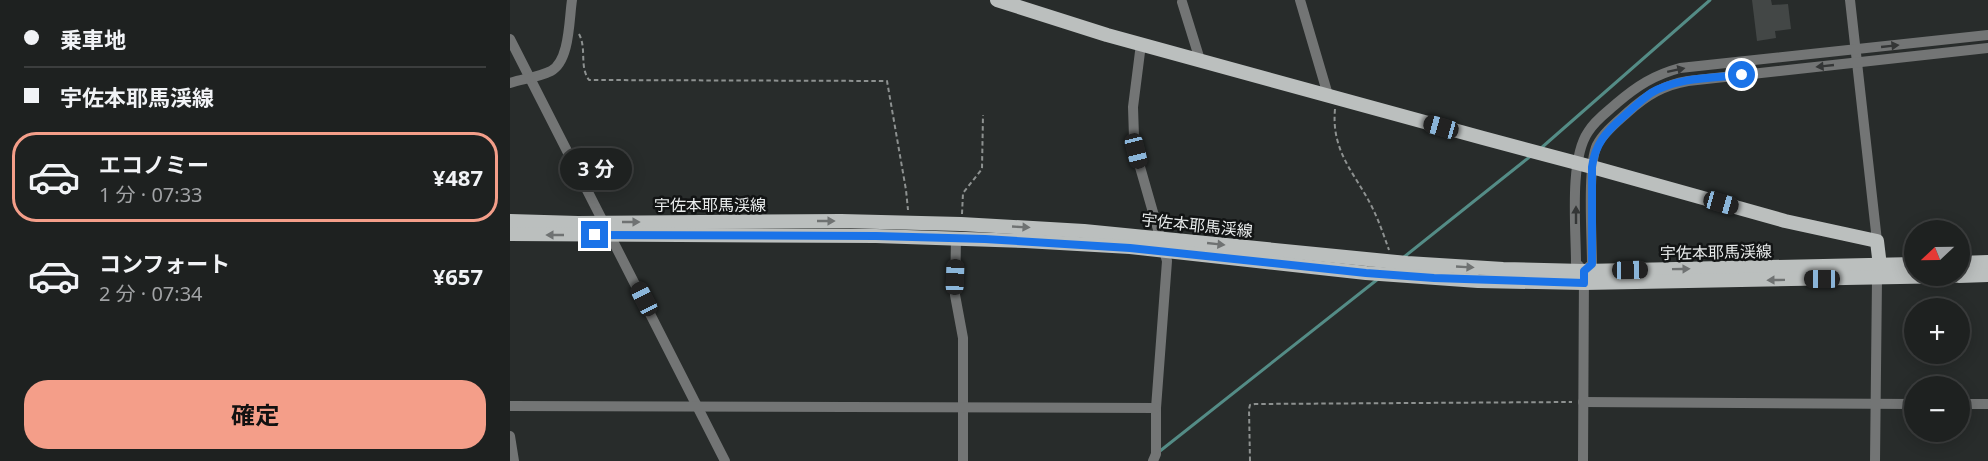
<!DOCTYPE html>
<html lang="ja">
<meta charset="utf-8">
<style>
:root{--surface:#1e2120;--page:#2b2e2d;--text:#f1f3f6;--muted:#a1a3a5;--line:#3c3e3e;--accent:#f49e89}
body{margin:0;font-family:"Noto Sans","Noto Sans JP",sans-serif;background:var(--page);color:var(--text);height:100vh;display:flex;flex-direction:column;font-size:22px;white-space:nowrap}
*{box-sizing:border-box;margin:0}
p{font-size:20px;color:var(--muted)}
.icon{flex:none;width:33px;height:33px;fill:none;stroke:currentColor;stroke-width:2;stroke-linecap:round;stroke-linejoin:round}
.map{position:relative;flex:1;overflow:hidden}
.drawer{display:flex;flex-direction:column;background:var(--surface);width:510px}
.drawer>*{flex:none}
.banner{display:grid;align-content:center;height:132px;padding:0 24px;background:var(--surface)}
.needle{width:39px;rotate:248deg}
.controls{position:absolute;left:1394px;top:220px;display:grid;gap:12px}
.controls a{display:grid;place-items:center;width:66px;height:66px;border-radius:50%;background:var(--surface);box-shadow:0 3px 15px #0003,0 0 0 2px var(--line);font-size:30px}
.end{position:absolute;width:27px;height:27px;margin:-14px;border:8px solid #1a73e8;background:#fff;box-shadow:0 0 0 3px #fff}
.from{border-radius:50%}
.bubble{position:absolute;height:42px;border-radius:21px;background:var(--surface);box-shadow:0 3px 15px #0003,0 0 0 2px var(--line);font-size:20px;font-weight:700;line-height:42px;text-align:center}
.car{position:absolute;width:18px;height:36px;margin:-18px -9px;border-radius:8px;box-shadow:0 0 4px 2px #0007;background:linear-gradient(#222 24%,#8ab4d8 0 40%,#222 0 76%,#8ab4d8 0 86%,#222 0)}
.banner b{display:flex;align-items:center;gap:21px;height:57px;font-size:22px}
.banner b+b{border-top:2px solid var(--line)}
.banner i{width:15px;height:15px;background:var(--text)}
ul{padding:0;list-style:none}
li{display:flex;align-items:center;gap:18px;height:90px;margin:0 12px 9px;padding:0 12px;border:3px solid transparent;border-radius:24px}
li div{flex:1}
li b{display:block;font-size:22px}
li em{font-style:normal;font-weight:700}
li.current{border-color:var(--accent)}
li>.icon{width:54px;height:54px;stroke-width:1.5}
.cta{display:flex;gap:12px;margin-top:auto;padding:12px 24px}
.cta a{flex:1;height:69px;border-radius:24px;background:var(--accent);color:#111;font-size:24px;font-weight:700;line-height:69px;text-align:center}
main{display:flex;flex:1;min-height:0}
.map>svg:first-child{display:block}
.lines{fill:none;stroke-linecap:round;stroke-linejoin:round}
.stream{stroke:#548c86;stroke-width:3}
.building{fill:#434746}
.path{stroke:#8d9190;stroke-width:2;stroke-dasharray:4.5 3;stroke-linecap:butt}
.minor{stroke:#737575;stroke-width:10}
.major{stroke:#bbbfbe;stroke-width:14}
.oneway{fill:#343636}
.oneway2{fill:#6f7272}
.route{stroke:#1a73e8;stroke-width:8}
.labels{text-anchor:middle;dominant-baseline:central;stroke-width:5;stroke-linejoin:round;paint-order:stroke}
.street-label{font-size:16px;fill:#e9ecec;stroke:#121414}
</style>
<main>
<section class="drawer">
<div class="banner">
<b><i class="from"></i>乗車地</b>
<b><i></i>宇佐本耶馬渓線</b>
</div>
<ul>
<li class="current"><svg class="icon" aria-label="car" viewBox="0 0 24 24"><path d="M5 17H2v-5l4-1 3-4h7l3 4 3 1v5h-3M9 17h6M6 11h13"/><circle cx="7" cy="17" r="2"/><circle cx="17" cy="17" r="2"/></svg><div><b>エコノミー</b><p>1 分 · 07:33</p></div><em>¥487</em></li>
<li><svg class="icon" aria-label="car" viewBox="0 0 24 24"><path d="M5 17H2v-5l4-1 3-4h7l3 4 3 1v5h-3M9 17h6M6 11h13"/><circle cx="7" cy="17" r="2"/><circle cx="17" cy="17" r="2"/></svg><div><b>コンフォート</b><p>2 分 · 07:34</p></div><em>¥657</em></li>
</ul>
<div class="cta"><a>確定</a></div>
</section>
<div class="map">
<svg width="1478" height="461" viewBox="0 0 1478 461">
<rect width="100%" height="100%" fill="#282c2b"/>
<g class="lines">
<g class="stream">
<polyline points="1030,149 1200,0"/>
<polyline points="894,257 1022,155"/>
<polyline points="650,451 868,279"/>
</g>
</g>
<polygon class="building" points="1242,0 1261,0 1262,5 1278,4 1281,29 1265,31 1266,38 1247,41"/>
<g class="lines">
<g class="path">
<path d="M 69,34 C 77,49 69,66 79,80 L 377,81 L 396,190 L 398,210"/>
<path d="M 825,109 C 821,152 845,173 862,207 C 869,221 874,236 879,250"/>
<polyline points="452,214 453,193 472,169 473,115"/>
<polyline points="740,461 739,409 740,405 745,404 1062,402"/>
</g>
<g class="minor">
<polyline points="790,0 818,95"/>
<polyline points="1340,0 1367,241"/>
<polyline points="672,2 690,60"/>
<polyline points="0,39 215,461"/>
<polyline points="631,44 623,107 624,137 630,167 657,261 646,408 646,454 643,461"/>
<path d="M 0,83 C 13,79 29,77 41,71 C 60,61 59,19 62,0"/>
<polyline points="446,238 445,295 453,338 453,461"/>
<path d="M 1074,271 L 1082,264 C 1082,238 1077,166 1087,145 C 1094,132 1107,122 1118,112 C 1137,95 1154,85 1178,81 L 1478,48"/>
<polyline points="1073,402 1404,404"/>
<polyline points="1449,404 1478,404"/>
<polyline points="0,406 646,408"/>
<polyline points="0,436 4,461"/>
<path d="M 1073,461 L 1074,271 L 1066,263 C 1066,229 1059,160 1078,132 C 1085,120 1097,112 1107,103 C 1127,86 1144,75 1170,68 L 1478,35"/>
<polyline points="1365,461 1367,279"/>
</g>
<g class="major">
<polyline points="487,0 597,35 973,138 1082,167 1275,221 1367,241 1370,266 1368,274"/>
<polyline points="0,221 68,223 331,221 451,224 574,231 897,263 993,269 1074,271 1404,264"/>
<polyline points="0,234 366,236 515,241 620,247 856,273 968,281 1074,283 1444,276"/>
<polyline points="1449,263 1478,262"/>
<polyline points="1449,276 1478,275"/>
</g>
</g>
<defs><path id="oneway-solid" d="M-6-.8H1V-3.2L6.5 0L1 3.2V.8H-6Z" transform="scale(1.5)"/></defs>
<g class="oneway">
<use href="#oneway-solid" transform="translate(1380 46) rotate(-6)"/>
<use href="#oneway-solid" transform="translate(1315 66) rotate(174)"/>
<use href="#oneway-solid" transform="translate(1166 70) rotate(-12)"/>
<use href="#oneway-solid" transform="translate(1066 215) rotate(-90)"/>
</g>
<g class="oneway2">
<use href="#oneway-solid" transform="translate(316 221)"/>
<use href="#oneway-solid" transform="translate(121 222)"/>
<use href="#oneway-solid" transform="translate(511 227) rotate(3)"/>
<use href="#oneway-solid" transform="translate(45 235) rotate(-180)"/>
<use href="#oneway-solid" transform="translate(706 244) rotate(6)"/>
<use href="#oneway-solid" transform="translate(955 267) rotate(3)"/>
<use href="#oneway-solid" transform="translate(1171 269) rotate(-1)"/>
<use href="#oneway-solid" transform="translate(1266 280) rotate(179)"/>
</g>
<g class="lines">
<path class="route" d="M 85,235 L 366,236 L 475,239 L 620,248 L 856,273 L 924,278 L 1074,283 L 1074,271 L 1082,264 L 1082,167 C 1085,144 1096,132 1113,117 C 1122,109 1131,100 1141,93 C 1168,77 1202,78 1232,75"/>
</g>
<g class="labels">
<g class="street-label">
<text x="200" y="205">宇佐本耶馬渓線</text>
<text transform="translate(687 225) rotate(6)">宇佐本耶馬渓線</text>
<text transform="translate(1206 252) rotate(-1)">宇佐本耶馬渓線</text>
</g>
</g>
</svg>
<div class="controls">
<a><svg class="needle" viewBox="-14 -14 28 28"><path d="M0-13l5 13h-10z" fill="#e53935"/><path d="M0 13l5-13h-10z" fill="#a1a3a5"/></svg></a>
<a>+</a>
<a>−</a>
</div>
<i class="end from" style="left:1232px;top:75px"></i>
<i class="end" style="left:85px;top:235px"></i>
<div class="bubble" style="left:50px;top:148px;width:72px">3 分</div>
<i class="car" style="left:931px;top:127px;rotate:286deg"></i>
<i class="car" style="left:626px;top:151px;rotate:166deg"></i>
<i class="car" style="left:1211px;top:203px;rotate:106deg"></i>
<i class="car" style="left:1120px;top:270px;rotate:89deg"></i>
<i class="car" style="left:445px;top:277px;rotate:2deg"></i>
<i class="car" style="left:1312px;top:279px;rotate:270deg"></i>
<i class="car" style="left:134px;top:299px;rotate:333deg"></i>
</div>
</main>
